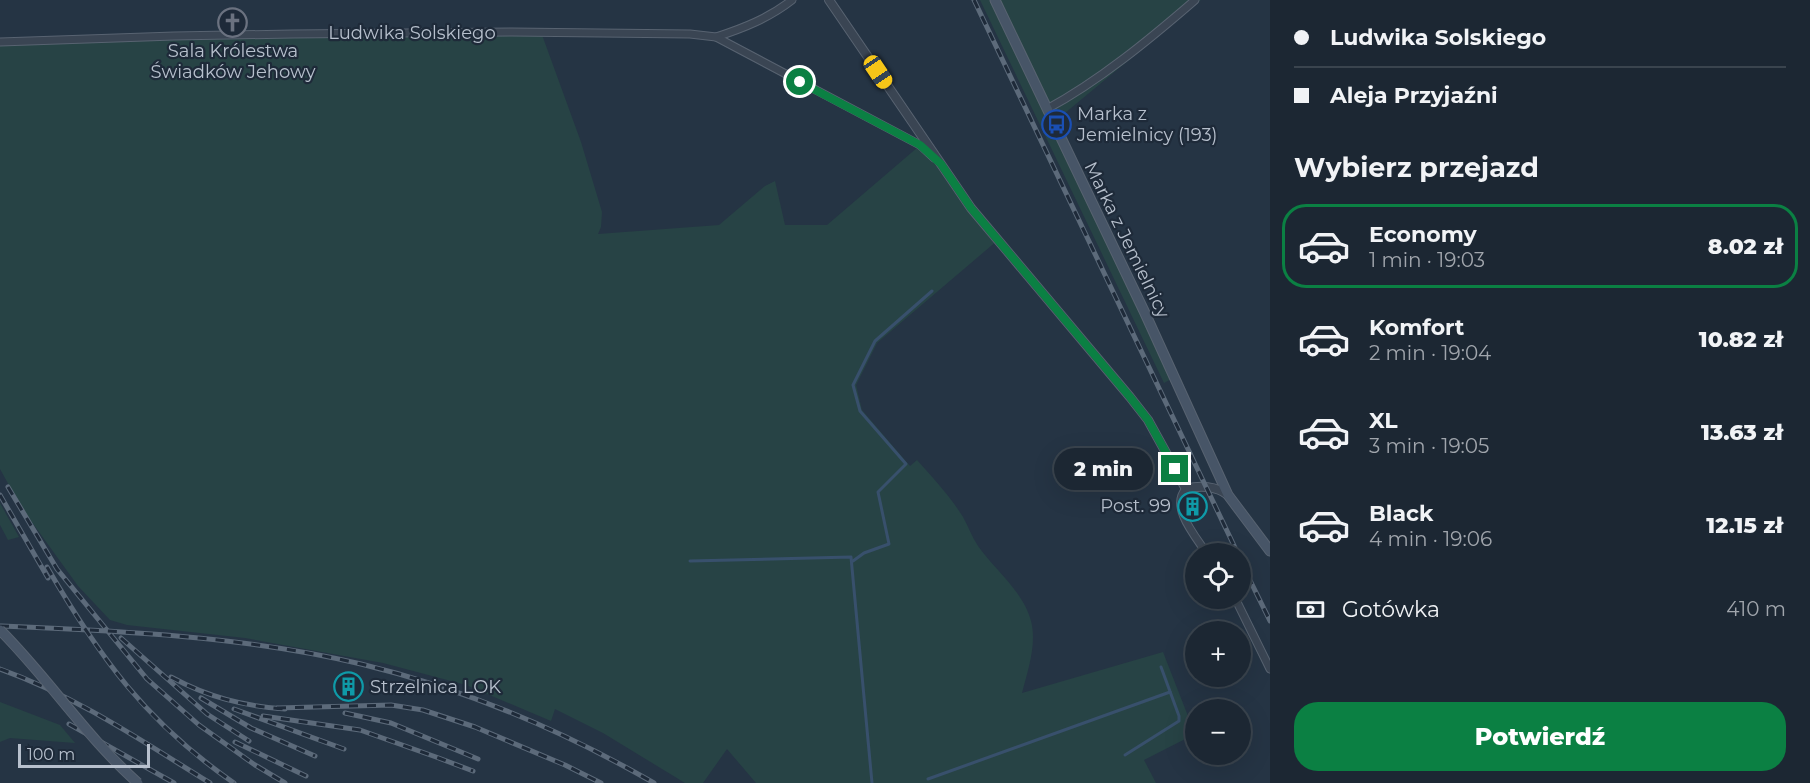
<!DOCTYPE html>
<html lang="pl">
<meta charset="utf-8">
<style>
:root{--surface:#1c2733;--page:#29333f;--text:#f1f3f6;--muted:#a0a5ac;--line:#3a444e;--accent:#0b8043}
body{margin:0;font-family:Montserrat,sans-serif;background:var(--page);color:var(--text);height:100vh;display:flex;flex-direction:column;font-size:22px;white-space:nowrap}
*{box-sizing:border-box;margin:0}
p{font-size:20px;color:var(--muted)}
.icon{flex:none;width:33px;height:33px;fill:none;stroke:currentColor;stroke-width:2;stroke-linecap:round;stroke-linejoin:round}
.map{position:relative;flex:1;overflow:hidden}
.details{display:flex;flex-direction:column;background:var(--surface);width:540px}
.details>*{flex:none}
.banner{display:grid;align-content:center;height:132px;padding:0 24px;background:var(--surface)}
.controls{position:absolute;left:1185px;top:543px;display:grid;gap:12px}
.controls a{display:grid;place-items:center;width:66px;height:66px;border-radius:50%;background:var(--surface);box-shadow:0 6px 24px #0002,0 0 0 2px var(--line);font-size:30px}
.scale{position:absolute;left:18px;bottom:15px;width:132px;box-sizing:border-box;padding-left:6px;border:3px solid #b7c0cd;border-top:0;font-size:16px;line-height:21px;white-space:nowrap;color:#b7c0cd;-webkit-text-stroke:4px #1e2a39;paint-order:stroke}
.end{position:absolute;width:27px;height:27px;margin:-14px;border:8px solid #0b8043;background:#fff;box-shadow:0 0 0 3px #fff}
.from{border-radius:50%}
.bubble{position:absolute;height:42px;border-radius:21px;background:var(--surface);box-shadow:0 6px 24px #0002,0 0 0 2px var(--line);font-size:20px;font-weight:800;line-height:42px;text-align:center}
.car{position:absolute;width:18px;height:36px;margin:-18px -9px;border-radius:8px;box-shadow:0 0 4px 2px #0007;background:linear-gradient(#f5c518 24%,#345 0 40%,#f5c518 0 76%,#345 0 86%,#f5c518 0)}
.banner b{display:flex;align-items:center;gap:21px;height:57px;font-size:22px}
.banner b+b{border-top:2px solid var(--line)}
.banner i{width:15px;height:15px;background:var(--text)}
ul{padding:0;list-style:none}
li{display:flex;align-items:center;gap:18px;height:84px;margin:0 12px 9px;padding:0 12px;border:3px solid transparent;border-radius:24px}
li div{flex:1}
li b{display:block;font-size:22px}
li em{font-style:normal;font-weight:800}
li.current{border-color:var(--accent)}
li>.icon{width:54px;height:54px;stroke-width:1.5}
h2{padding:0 24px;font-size:27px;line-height:72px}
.pay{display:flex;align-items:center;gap:15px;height:66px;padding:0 24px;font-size:22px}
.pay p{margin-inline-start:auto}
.cta{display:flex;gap:12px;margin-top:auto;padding:12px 24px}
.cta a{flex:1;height:69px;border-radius:24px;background:var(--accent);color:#fff;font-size:24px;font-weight:800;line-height:69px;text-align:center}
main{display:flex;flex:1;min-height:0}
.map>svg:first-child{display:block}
.green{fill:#274345}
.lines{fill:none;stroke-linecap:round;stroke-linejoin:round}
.stream{stroke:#38506c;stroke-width:3}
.minor-casing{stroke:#586371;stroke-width:9}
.tertiary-casing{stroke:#586371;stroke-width:10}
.secondary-casing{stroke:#586371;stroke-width:11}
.minor{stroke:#3a4553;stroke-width:7}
.tertiary{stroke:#3a4553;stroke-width:8}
.secondary{stroke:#475567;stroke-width:9}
.rail-casing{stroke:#5c6a7a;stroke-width:5}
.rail{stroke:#1e2a39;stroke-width:3;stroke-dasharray:9;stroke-linecap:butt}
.secondary-bridge-casing{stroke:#586371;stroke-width:11;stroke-linecap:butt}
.secondary-bridge{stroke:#475567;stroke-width:9}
.route{stroke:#0b8043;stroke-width:8}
.labels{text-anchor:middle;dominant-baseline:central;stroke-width:4.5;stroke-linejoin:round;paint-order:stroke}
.street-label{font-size:18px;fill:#b7c0cd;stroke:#1e2a39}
.poi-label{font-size:18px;fill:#b7c0cd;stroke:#1e2a39;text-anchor:start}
</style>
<main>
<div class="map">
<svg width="1270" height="783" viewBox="0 0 1270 783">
<rect width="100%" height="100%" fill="#253444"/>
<g class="green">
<polygon points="980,0 1201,0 1053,123 1175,377 1164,383"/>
<path d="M 541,32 L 581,142 L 602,212 L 601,227 L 598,234 L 719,225 L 765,186 L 775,181 L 785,225 L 827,225 L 925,141 L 998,240 L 877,343 L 856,385 L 862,410 L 910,466 L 917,460 C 933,478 950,496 963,517 C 968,526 972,537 978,546 C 995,570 1023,591 1031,621 C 1037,644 1028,670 1022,693 L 1163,652 L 1195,734 L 1144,760 L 1156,783 L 756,783 L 727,749 L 703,783 L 685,783 L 603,733 L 555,709 L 551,721 L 466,685 L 383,663 L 245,638 L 127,625 L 110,620 L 78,586 L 21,507 L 0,469 L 0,42 Z"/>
<polygon points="0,503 19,537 8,540 0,525"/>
<polygon points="0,702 60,725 75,743 10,738 0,742"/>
</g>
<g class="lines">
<g class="stream">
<polyline points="690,561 851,557 872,783"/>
<polyline points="853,561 864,553 889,544 878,492 906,464 860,411 853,385 875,341 932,291"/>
<polyline points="1125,755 1179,721 1179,716 1161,667"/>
<polyline points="928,779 1170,692"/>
</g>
<defs>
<g id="minor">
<path d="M 716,37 C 744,28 769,18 792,0"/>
<polyline points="0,42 174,36 292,34 512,32 690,34 716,37 920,145 934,158"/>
<path d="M 1047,109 C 1099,81 1150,39 1195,0"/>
<path d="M 1186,489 C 1169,507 1197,538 1207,554"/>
<polyline points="1235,598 1270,669"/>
</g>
<path id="tertiary" d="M 829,0 L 971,208 L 1130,397 L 1148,420 L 1186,489 C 1200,485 1216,486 1228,495"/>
<polyline id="secondary" points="995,0 1144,311 1228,495 1270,551"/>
</defs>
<use href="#minor" class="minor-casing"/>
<use href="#tertiary" class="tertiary-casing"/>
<use href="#secondary" class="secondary-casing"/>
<use href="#minor" class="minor"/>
<use href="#tertiary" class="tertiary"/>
<use href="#secondary" class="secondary"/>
<defs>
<g id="rail">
<polyline points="974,0 1238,554"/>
<polyline points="8,487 57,569 147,679 199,725 255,765 285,783"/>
<polyline points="0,495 48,578"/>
<polyline points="1240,560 1270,621"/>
<path d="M 47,567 C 100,658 146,722 234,783"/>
<path d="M 0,626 C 120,631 243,636 361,664 C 465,689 562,730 654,783"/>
<polyline points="121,638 207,714 249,741"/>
<path d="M 0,669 C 76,696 142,741 210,783"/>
<path d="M 171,677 C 208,697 243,706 285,709"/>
<polyline points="201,698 251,728 315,756"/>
<polyline points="277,708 391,705 423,710 475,727 565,765 601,783"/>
<polyline points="234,709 344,749"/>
<polyline points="345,713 391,723 478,759"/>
<polyline points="263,716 360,730 436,757 473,771"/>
<polyline points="69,724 174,783"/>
<polyline points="235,742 306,776"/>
</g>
</defs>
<use href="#rail" class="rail-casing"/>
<use href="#rail" class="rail"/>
<defs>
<path id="secondary-bridge" d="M 0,630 C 49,679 86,737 138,783"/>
</defs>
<use href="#secondary-bridge" class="secondary-bridge-casing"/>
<use href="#secondary-bridge" class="secondary-bridge"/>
</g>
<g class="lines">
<polyline class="route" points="800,82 920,145 941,164 971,208 1130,397 1148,420 1175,469"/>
</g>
<defs>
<symbol id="church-ring" viewBox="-11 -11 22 22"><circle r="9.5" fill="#1e2a39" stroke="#6b7280" stroke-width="1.5"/><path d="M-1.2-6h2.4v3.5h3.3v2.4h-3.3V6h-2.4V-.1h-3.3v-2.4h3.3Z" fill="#6b7280"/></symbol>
<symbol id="bus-ring" viewBox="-11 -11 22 22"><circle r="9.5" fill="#1e2a39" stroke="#1a4fb4" stroke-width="1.5"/><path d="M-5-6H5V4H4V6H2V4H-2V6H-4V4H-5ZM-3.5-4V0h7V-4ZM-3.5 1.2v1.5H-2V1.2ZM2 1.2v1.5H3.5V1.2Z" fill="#1a4fb4"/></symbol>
<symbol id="building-ring" viewBox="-11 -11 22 22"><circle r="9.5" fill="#1e2a39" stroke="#0f9aa8" stroke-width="1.5"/><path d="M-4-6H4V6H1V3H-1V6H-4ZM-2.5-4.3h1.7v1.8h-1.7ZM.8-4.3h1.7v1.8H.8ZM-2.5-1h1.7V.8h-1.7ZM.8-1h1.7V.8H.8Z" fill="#0f9aa8"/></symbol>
</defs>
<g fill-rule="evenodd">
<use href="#church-ring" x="216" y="6" width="33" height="33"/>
<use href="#bus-ring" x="1040" y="108" width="33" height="33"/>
<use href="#building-ring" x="1176" y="490" width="33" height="33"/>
<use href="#building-ring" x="332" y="670" width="33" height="33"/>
</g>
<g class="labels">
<g class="street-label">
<text x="412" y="33">Ludwika Solskiego</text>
<text transform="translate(1127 240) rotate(64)">Marka z Jemielnicy</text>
</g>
<g class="poi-label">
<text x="233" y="51" text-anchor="middle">Sala Królestwa<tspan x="233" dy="21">Świadków Jehowy</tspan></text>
<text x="1077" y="114">Marka z<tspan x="1077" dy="21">Jemielnicy (193)</tspan></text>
<text x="1171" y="506" text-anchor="end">Post. 99</text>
<text x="370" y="687">Strzelnica LOK</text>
</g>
</g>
</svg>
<div class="controls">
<a><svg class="icon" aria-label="locate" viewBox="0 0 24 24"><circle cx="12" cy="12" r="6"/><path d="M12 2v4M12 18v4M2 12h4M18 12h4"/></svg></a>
<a>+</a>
<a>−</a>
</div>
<div class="scale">100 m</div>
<i class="end from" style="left:800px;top:82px"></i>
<i class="end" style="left:1175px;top:469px"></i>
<div class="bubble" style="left:1054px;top:448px;width:99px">2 min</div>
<i class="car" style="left:878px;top:72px;rotate:146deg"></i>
</div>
<section class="details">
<div class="banner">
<b><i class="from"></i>Ludwika Solskiego</b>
<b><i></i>Aleja Przyjaźni</b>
</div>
<h2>Wybierz przejazd</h2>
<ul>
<li class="current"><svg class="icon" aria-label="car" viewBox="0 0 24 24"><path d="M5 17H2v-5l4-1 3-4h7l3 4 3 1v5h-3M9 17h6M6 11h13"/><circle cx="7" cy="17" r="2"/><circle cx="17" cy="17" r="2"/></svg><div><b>Economy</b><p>1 min · 19:03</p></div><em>8.02 zł</em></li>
<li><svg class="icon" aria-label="car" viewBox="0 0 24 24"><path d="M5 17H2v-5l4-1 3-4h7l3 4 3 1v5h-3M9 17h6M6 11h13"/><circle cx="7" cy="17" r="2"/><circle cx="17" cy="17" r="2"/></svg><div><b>Komfort</b><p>2 min · 19:04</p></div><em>10.82 zł</em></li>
<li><svg class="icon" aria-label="car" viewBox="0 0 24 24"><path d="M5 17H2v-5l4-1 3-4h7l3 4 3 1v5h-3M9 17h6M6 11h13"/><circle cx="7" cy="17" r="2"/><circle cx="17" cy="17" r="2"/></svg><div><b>XL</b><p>3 min · 19:05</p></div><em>13.63 zł</em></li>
<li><svg class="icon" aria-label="car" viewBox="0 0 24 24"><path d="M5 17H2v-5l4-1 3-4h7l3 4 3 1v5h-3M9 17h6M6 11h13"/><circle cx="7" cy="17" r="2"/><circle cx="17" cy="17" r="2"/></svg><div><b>Black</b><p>4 min · 19:06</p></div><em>12.15 zł</em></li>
</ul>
<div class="pay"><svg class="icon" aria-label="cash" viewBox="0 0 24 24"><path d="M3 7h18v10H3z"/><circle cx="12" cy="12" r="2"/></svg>Gotówka<p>410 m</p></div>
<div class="cta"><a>Potwierdź</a></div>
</section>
</main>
